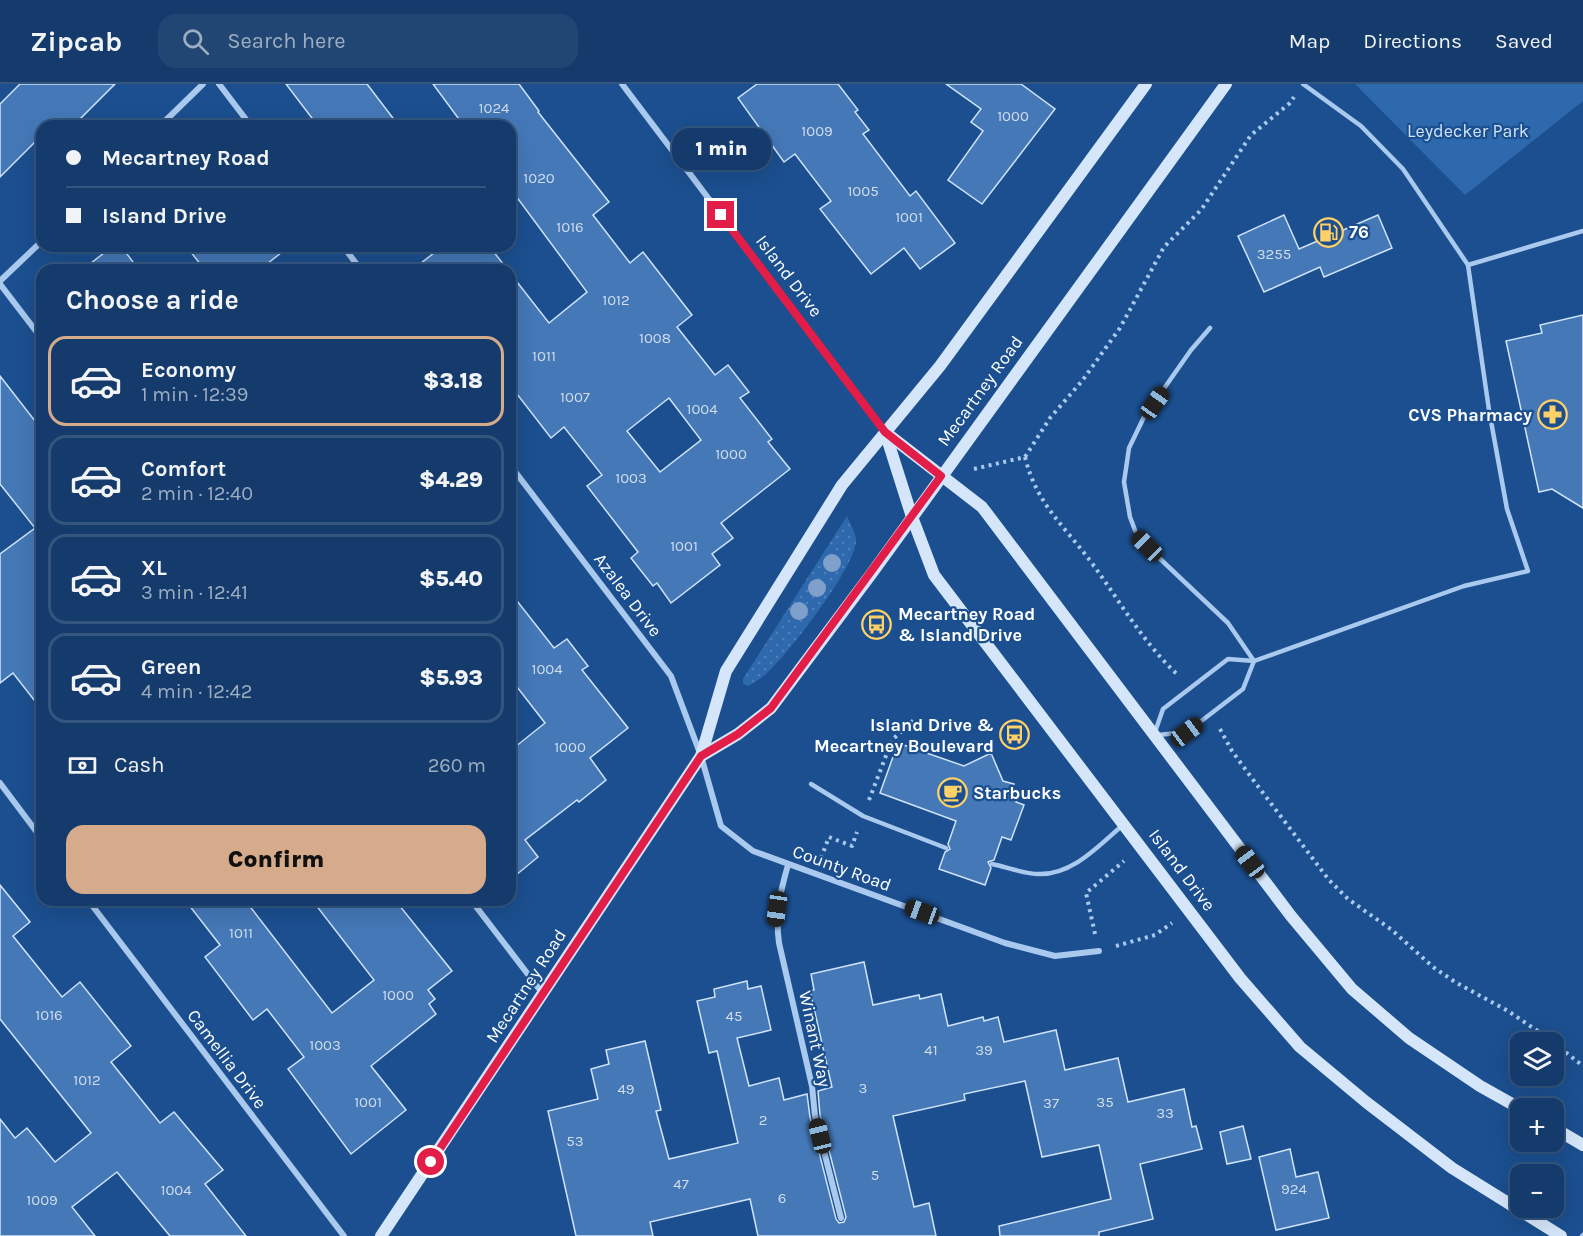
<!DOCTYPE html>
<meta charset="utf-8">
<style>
:root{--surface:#143b6b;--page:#214673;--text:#f1f3f6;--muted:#9dadc1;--line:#33557e;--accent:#d6ab8b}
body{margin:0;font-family:Karla,sans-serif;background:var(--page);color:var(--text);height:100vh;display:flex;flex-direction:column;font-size:22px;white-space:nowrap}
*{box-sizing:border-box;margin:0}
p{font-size:20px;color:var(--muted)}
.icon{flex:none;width:33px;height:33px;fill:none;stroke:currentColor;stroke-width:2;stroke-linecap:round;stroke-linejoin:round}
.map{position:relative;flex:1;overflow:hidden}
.drawer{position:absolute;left:36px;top:180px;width:480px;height:642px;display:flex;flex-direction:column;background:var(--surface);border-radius:18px;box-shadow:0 6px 24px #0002,0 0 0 2px var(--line)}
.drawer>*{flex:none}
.top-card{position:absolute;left:36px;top:36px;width:480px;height:132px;border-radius:18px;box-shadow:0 6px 24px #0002,0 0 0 2px var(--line);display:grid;align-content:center;height:132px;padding:0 30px;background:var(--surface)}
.controls{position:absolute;left:1510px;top:948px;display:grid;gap:12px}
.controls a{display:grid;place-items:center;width:54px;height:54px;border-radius:12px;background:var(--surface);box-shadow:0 6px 24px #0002,0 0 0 2px var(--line);font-size:30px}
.end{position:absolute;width:27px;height:27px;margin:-14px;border:8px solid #e11d48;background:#fff;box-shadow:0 0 0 3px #fff}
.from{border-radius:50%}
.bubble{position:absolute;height:42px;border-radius:18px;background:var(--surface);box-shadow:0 6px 24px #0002,0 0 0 2px var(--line);font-size:20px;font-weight:800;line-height:42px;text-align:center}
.car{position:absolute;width:18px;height:36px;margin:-18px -9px;border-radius:8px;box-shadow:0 0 4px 2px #0007;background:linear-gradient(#222 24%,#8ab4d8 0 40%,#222 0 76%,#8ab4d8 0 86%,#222 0)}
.top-card b{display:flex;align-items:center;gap:21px;height:57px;font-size:22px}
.top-card b+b{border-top:2px solid var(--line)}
.top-card i{width:15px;height:15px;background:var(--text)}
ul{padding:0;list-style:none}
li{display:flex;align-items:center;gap:18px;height:90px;margin:0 12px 9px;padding:0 18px;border:3px solid var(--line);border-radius:18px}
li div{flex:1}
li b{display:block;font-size:22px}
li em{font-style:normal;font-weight:800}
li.on{border-color:var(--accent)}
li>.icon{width:54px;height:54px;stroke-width:1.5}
h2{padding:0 30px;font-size:27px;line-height:72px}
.pay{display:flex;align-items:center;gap:15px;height:66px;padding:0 30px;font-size:22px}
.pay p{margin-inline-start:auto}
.action{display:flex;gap:12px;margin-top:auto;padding:12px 30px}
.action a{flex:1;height:69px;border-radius:18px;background:var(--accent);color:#111;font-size:24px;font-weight:800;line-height:69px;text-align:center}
header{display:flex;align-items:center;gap:36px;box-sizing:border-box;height:84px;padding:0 30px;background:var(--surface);border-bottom:2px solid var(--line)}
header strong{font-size:28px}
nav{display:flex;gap:33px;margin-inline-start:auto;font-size:21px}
.search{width:420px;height:54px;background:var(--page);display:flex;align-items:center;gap:15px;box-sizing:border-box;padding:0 21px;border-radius:18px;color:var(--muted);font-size:22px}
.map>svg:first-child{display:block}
.grass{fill:url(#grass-dots)}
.park{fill:#2e69ad}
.building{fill:#4478b7;stroke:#cfe3fa;stroke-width:1.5;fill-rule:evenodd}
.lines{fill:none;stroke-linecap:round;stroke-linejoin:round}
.path{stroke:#a9c9ee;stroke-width:4;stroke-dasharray:3 4.5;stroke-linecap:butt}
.service{stroke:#a9c9ee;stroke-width:4.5}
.minor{stroke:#a9c9ee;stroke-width:6}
.secondary{stroke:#d6e6fa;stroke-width:12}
.tree{fill:#7ea0ca}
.route{stroke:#e11d48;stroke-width:8}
.labels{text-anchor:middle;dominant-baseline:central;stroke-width:4.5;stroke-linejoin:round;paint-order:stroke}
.number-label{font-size:15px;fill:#d0dded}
.park-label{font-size:18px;fill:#cfe3fa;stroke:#1b4f8f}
.poi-label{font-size:18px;font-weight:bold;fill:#fff;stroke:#1b4f8f;text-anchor:start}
.street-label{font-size:18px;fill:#fff;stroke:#1b4f8f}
</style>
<header>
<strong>Zipcab</strong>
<div class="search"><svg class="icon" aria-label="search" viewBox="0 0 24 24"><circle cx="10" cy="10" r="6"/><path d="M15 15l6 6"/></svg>Search here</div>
<nav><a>Map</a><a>Directions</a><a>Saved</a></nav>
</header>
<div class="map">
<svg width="1583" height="1152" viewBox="0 0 1583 1152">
<defs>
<pattern id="grass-dots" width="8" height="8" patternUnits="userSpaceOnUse" patternTransform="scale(1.5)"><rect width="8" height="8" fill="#2e69ad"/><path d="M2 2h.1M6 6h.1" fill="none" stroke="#4d80b9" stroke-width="1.8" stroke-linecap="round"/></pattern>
</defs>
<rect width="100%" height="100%" fill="#1b4f8f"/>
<path class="grass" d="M 847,432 C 850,440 857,451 856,458 C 853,486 789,569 767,589 C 762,594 755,598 748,602 L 743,600 L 743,595 Z"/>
<polygon class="park" points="1355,0 1583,0 1583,17 1465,111"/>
<g class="building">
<polygon points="20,0 115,0 73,42 42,42 42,51 0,93 0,20"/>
<polygon points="286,0 367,0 399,42 318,42"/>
<path d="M 433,0 L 519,0 L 539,27 L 538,28 L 609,118 L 593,131 L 630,179 L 643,168 L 692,231 L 677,243 L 715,291 L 728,281 L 749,308 L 740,314 L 772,355 L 768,358 L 790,385 L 721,439 L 733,454 L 712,470 L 720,481 L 671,519 L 657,499 L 653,502 L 631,474 L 638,468 L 587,402 L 602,391 L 564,343 L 551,354 L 510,301 L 510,189 L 549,239 L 587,208 L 510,104 L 510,42 L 464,42 ZM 669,314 L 701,356 L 660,388 L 627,347 Z"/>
<polygon points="757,0 838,0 858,26 855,28 869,46 863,50 910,112 916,107 955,159 920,185 904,164 871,190 820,125 831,117 795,70 784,78 738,14"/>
<polygon points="946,0 1021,0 1055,25 982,120 948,96 983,47 971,38 981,25"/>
<polygon points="1284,131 1299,165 1378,131 1392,164 1324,193 1320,183 1264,208 1238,152"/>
<polygon points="113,162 121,162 139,186 82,186"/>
<polygon points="186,162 290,162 259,186 205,186"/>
<polygon points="443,162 489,162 508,186 412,186"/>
<polygon points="1583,231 1583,424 1552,405 1539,408 1506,257 1542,249 1540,241"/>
<polygon points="0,292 42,346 42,626 13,589 0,599 0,470 35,444 0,400"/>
<polygon points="510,508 554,564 567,555 588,582 582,586 628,644 590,674 606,696 579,718 577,716 525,756 538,773 510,796 510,667 545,639 510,594"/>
<polygon points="898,659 964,682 991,669 1003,697 1014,700 1012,707 1019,709 1016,718 1024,721 1011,756 1002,753 994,776 988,778 991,784 985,801 939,785 945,768 950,765 948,760 956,737 880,709"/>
<polygon points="0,801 30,838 13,852 62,913 80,898 131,962 111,978 160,1039 174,1028 223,1086 205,1100 246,1152 170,1152 117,1088 72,1123 95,1152 0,1152 0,1035 15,1054 27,1044 55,1078 91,1049 0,935"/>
<polygon points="185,816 245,816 332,929 374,896 312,816 395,816 452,887 428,906 435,915 429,920 436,930 371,982 406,1026 351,1070 288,985 304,973 267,925 253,936 205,873 220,861"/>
<polygon points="864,878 873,921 919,911 920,915 941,910 948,942 983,933 984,937 998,933 1004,958 1056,946 1065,986 1118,974 1128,1018 1184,1005 1192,1043 1196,1042 1202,1065 1140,1080 1153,1135 1099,1148 1099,1152 1000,1152 999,1142 1111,1115 1099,1061 1042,1073 1025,997 964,1010 965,1016 893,1032 914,1123 929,1119 936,1152 758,1152 750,1115 650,1138 653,1152 576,1152 548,1027 598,1015 591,985 609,980 606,966 645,957 661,1026 656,1027 669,1075 738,1059 717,967 709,969 697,917 715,913 714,905 747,897 748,905 761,902 771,946 737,954 749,1002 779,994 784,1016 807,1010 810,1033 836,1135 839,1139 844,1138 846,1133 820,1031 818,1007 832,1003 810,907 814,906 811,890"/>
<polygon points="1243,1042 1251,1075 1227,1080 1220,1048"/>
<polygon points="1290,1065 1296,1093 1318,1088 1329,1134 1276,1146 1259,1073"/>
</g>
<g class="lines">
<g class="path">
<path d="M 1025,373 C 1037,422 1066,443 1094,482 C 1121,519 1144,560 1179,592"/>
<polyline points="974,385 1025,373 1050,334 1082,297 1120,244 1164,163 1201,126 1251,51 1290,19 1294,13"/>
<polyline points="1220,645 1232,667 1254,697 1329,796 1348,815 1392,846 1433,883 1455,898 1508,927 1554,958"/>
<polyline points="869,716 892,656 916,634"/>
<polyline points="821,774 829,753 852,762 857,748"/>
<polyline points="1095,850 1086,809 1124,777"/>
<polyline points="1116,862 1155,851 1172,839"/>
<polyline points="1554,959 1583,982"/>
</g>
<g class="service">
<polyline points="1468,181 1583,147"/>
<polyline points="1210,244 1191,266 1144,333 1129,364 1124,398 1130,433 1138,454 1228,539 1254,577"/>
<polyline points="1155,648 1163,625 1228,575 1254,577 1464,502 1528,487 1507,425 1489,326 1468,181 1403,85 1361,42 1303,0"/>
<polyline points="1158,651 1187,648 1243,605 1254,577"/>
<polyline points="811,700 863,732 946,764"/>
<path d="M 992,780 C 1007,783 1024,790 1039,790 C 1073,791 1099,761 1123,741"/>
<polyline points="1582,1152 1583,1151"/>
</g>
<g class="minor">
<polyline points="219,0 251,42"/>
<polyline points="622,0 885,348"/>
<polyline points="160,42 203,0"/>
<polyline points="343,162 361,186"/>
<polyline points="0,197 42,157"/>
<polyline points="0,200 42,255"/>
<polyline points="510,381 671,592 701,672 721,742 753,767 1005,859 1055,872 1099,867"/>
<polyline points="0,699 42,755"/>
<path d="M 788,781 C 780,809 775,829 779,859 L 812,1002 L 815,1032 L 841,1134"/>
<polyline points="88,816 344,1152"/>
<polyline points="471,816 543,910"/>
</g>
<g class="secondary">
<polyline points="885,348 912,433 934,491 1240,894 1300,963 1366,1018 1452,1084 1561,1152"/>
<polyline points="885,348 982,423 1291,832 1352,905 1409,954 1480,1002 1521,1025"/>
<polyline points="701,672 738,650 771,624 872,489 1226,0"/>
<polyline points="1554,1044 1583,1061"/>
<polyline points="381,1152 701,672 726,587 842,401 940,282 1146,0"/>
</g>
</g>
<g class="tree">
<circle cx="832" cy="479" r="9"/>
<circle cx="817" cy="504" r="9"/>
<circle cx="799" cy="527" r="9"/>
</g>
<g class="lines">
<polyline class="route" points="431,1078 701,672 738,650 771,624 941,392 885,348 721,131"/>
</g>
<defs>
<symbol id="fuel-ring" viewBox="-11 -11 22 22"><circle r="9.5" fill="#1b4f8f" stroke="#ffd166" stroke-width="1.5"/><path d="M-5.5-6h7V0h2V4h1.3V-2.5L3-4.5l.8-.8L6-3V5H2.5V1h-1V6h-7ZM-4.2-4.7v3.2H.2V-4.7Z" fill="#ffd166"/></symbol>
<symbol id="pharmacy-ring" viewBox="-11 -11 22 22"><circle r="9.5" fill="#1b4f8f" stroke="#ffd166" stroke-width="1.5"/><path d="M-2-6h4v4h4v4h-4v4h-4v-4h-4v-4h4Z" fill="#ffd166"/></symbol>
<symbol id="bus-ring" viewBox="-11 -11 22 22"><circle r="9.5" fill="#1b4f8f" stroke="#ffd166" stroke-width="1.5"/><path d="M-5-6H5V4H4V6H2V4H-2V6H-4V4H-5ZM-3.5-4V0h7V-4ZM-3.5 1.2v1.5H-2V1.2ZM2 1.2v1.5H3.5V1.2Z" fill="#ffd166"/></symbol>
<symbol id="cafe-ring" viewBox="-11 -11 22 22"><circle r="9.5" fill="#1b4f8f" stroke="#ffd166" stroke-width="1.5"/><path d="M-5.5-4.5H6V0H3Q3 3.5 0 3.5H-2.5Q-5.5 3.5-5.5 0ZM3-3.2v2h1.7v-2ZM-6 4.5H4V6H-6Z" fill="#ffd166"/></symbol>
</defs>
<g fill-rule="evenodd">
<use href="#fuel-ring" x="1312" y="132" width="33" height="33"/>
<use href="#pharmacy-ring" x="1536" y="314" width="33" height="33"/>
<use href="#bus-ring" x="860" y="524" width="33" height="33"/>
<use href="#bus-ring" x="998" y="634" width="33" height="33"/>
<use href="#cafe-ring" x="936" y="692" width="33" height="33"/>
</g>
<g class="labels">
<g class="number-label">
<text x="494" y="24">1024</text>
<text x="1013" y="32">1000</text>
<text x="817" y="47">1009</text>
<text x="539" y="94">1020</text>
<text x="863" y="107">1005</text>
<text x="909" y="133">1001</text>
<text x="570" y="143">1016</text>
<text x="1274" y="170">3255</text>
<text x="616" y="216">1012</text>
<text x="655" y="254">1008</text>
<text x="544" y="272">1011</text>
<text x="575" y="313">1007</text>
<text x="702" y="325">1004</text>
<text x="731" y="370">1000</text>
<text x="631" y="394">1003</text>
<text x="684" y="462">1001</text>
<text x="547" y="585">1004</text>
<text x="570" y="663">1000</text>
<text x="241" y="849">1011</text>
<text x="398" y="911">1000</text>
<text x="49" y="931">1016</text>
<text x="734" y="932">45</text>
<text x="325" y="961">1003</text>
<text x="931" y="966">41</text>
<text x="984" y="966">39</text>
<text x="87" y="996">1012</text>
<text x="863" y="1004">3</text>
<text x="626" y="1005">49</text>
<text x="368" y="1018">1001</text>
<text x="1105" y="1018">35</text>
<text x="1051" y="1019">37</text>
<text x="1165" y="1029">33</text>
<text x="763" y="1036">2</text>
<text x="575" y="1057">53</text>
<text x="875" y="1091">5</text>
<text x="681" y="1100">47</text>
<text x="1294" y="1105">924</text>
<text x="176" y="1106">1004</text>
<text x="782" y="1114">6</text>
<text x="42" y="1116">1009</text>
</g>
<g class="park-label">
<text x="1468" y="47">Leydecker Park</text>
</g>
<g class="poi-label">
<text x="1349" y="148">76</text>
<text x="1532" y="331" text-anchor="end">CVS Pharmacy</text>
<text x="898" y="530">Mecartney Road<tspan x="898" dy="21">&amp; Island Drive</tspan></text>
<text x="994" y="641" text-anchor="end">Island Drive &amp;<tspan x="994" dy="21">Mecartney Boulevard</tspan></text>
<text x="973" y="709">Starbucks</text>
</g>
<g class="street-label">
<text transform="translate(789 192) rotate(53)">Island Drive</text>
<text transform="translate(980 307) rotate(-54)">Mecartney Road</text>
<text transform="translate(628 511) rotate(53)">Azalea Drive</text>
<text transform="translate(842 784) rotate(20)">County Road</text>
<text transform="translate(1182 786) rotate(53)">Island Drive</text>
<text transform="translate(526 902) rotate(-57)">Mecartney Road</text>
<text transform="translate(815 955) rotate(78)">Winant Way</text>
<text transform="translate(227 975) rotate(53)">Camellia Drive</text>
</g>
</g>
</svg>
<div class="controls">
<a><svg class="icon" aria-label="layers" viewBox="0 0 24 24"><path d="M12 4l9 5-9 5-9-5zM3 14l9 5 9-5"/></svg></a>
<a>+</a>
<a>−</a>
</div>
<i class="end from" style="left:431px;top:1078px"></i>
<i class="end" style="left:721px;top:131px"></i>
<div class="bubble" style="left:672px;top:44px;width:99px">1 min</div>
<i class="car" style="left:1155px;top:319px;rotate:35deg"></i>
<i class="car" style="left:1147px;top:462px;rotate:315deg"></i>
<i class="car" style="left:1187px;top:648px;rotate:53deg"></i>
<i class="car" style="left:1250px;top:778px;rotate:323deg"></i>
<i class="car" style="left:777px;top:825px;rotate:188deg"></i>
<i class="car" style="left:922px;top:828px;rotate:290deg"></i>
<i class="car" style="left:820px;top:1052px;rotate:346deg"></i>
<div class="top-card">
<b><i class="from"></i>Mecartney Road</b>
<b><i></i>Island Drive</b>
</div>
<section class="drawer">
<h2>Choose a ride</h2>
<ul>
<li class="on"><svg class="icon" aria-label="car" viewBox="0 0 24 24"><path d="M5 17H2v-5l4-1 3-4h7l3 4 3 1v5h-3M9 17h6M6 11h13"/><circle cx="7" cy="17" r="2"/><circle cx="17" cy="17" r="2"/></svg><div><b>Economy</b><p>1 min · 12:39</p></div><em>$3.18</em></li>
<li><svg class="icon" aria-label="car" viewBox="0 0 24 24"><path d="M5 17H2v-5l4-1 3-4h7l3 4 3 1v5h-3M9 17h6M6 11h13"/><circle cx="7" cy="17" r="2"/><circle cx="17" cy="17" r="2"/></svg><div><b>Comfort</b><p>2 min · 12:40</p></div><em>$4.29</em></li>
<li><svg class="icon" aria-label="car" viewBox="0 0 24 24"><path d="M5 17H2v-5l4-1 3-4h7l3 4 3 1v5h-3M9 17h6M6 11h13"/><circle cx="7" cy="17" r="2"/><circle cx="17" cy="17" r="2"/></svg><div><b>XL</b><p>3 min · 12:41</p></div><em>$5.40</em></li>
<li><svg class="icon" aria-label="car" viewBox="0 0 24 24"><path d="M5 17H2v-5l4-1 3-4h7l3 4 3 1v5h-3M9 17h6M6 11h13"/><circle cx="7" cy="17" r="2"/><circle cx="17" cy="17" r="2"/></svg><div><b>Green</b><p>4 min · 12:42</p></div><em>$5.93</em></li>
</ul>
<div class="pay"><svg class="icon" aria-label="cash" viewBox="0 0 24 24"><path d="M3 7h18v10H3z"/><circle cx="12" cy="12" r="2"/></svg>Cash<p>260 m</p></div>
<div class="action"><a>Confirm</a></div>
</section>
</div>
